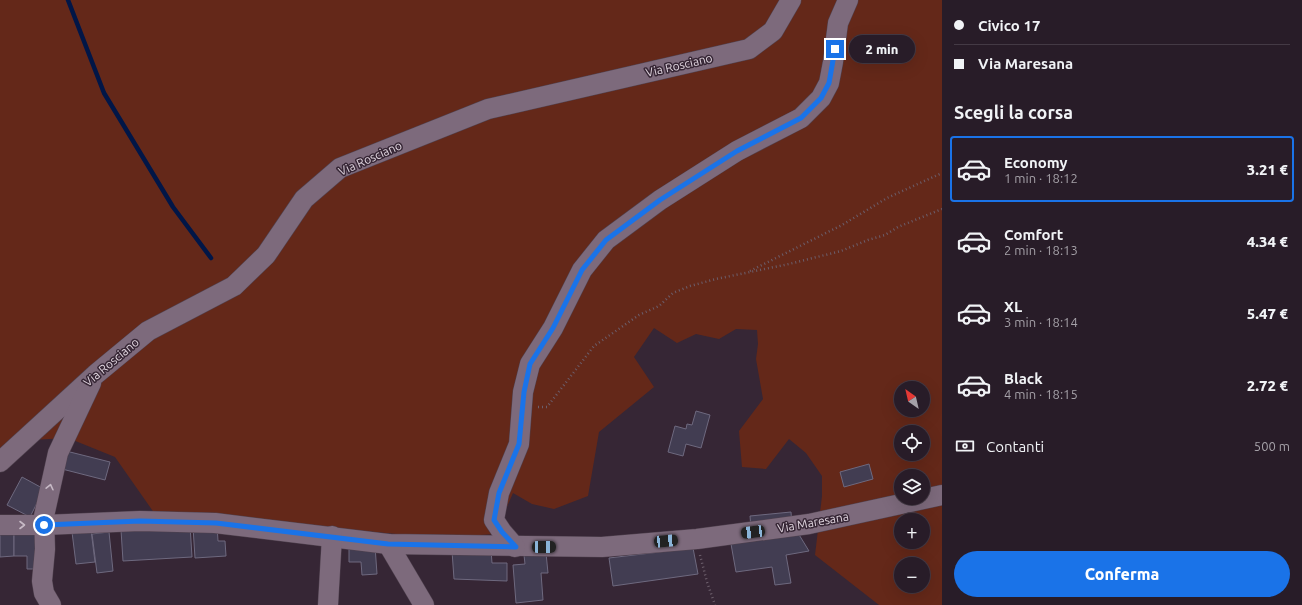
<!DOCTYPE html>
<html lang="it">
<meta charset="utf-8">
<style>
:root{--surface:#281c28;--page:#302530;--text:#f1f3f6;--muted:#a5a1a8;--line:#443a45;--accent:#1a73e8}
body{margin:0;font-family:Ubuntu,sans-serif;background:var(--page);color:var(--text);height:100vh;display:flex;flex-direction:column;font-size:15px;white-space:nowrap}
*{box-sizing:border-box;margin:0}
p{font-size:13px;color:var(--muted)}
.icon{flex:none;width:22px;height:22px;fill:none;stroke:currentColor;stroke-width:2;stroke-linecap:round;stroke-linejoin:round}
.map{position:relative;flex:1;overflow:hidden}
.side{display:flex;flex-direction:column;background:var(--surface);width:360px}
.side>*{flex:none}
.guide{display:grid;align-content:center;height:88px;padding:0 12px;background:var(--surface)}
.needle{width:26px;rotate:326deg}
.tools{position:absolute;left:894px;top:381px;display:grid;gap:8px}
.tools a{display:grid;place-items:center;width:36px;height:36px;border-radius:50%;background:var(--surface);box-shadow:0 4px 16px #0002,0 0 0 1px var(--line);font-size:20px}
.end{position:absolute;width:18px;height:18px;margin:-9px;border:5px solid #1a73e8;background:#fff;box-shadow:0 0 0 2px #fff}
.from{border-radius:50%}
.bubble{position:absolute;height:28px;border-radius:14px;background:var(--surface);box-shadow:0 4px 16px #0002,0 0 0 1px var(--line);font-size:13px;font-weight:800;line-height:28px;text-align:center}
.car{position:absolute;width:12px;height:24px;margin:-12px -6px;border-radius:5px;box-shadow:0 0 3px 1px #0007;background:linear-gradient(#222 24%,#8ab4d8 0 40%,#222 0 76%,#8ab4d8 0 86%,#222 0)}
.guide b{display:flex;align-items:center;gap:14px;height:38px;font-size:15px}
.guide b+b{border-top:1px solid var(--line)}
.guide i{width:10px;height:10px;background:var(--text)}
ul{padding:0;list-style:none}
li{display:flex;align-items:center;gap:12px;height:66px;margin:0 8px 6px;padding:0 4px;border:2px solid transparent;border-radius:4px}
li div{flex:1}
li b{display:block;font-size:15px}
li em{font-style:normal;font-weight:800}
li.selected{border-color:var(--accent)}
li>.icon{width:36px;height:36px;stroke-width:1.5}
h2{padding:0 12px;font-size:18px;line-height:48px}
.pay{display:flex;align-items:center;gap:10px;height:44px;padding:0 12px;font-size:15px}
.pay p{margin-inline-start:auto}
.button{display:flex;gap:8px;margin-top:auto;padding:8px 12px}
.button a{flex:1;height:46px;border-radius:24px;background:var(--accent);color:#fff;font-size:16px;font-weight:800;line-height:46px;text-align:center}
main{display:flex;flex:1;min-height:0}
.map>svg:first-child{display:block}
.green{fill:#642819;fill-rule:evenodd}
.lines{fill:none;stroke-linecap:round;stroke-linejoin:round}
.stream{stroke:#011647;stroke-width:4.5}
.building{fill:#423d52;stroke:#6e697f}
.minor-casing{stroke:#50424f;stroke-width:21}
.path{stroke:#6c5e6b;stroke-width:2.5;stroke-dasharray:1 3;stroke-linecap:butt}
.minor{stroke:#7d6a7c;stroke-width:20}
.oneway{stroke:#c7bac6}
.route{stroke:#1a73e8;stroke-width:5}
.labels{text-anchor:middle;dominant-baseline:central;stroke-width:3;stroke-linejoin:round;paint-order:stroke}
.street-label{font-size:12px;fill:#e0d5df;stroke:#362635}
</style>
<main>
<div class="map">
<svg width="942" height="605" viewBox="0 0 942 605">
<rect width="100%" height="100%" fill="#362635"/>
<path class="green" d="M 0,0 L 942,0 L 942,605 L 879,605 L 815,555 L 822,496 L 822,476 L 806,453 L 789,439 L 766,469 L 742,467 L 739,431 L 763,399 L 756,359 L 758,344 L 757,330 L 736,329 L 719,339 L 696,334 L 677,343 L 654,328 L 634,357 L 654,387 L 599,432 L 588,496 L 554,509 L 532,504 L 513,493 L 495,534 L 438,538 L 313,526 L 157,517 L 115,457 L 68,438 L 12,441 L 0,450 ZM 901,388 L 923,388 L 923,410 L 901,410 ZM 901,432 L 923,432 L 923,454 L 901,454 ZM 901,476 L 923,476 L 923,498 L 901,498 ZM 901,520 L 923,520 L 923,542 L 901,542 ZM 901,564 L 923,564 L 923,586 L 901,586 Z"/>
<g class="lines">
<polyline class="stream" points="68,0 104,93 173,207 211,258"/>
</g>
<g class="building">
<polygon points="696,411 710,415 701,448 686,444 683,456 668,452 675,426 686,429 687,424 692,425"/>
<polygon points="66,451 110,462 105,480 62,469"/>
<polygon points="869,464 873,479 844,487 840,472"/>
<polygon points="22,477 44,489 30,517 7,505"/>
<polygon points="791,512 792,525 751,528 750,516"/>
<polygon points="190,525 192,557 123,561 121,530"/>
<polygon points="217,525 218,541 225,541 226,556 195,558 193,527"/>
<polygon points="0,530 14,530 14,556 0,557"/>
<polygon points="14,530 41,530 41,569 27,569 27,556 14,556"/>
<polygon points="91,530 95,562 76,564 72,532"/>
<polygon points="109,532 113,571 97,573 92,534"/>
<polygon points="798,533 809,551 786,555 791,583 775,585 772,567 736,572 731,544"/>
<polygon points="375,546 377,574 362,575 361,562 349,562 349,548"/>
<polygon points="693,548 698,574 613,586 609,558"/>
<polygon points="491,550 492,563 507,563 507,581 454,579 452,551"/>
<polygon points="546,553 548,573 541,573 543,600 516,603 513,565 525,564 524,555"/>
</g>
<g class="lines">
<defs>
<g id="minor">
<polyline points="0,462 96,374 148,331 234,286 266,255 304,199 340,168 488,109 749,49 773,31 791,0"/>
<polyline points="0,525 44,525 140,521 215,523 388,544 602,547 697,539 809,524 942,495"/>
<polyline points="388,544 424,605"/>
<polyline points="515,547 502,532 494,520 499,493 519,444 523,392 530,364 553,328 582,270 606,240 660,200 737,151 801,118 821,98 829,83 833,62 838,23 848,0"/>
<polyline points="51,605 44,593 42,581 45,549 44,516 58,453 91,383"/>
<polyline points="328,605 332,536"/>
</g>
</defs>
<use href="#minor" class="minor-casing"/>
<g class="path">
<polyline points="750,271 842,225 887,198 942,173"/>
<polyline points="538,407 547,407 594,346 639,315 659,306 673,293 690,286 716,279 789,264 841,251 868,240 885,235 898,227 942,209"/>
<polyline points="700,555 707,582 715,605"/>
</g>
<use href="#minor" class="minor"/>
</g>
<defs><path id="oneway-chevron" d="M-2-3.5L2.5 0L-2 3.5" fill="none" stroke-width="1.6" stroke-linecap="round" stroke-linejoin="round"/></defs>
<g class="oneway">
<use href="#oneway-chevron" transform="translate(50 487) rotate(-77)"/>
<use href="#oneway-chevron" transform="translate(22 525)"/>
</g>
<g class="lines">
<polyline class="route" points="44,525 140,521 216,523 388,544 516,547 502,532 494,520 499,493 519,444 524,392 530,364 553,328 582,270 606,240 660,200 737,151 801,118 821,98 829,83 835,49"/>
</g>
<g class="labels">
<g class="street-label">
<text transform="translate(679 65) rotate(-13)">Via Rosciano</text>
<text transform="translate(370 158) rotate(-24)">Via Rosciano</text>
<text transform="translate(111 362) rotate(-40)">Via Rosciano</text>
<text transform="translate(813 522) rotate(-10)">Via Maresana</text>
</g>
</g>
</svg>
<div class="tools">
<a><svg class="needle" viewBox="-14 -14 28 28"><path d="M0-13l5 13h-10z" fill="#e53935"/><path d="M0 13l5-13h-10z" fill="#a5a1a8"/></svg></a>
<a><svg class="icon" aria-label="locate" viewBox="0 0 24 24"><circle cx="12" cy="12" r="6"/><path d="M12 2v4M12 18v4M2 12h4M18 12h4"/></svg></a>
<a><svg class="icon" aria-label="layers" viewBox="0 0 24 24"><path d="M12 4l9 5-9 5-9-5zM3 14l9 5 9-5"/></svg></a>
<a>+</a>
<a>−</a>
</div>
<i class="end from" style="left:44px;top:525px"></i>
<i class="end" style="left:835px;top:49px"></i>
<div class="bubble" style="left:849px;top:35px;width:66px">2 min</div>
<i class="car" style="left:753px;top:532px;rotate:263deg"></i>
<i class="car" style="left:666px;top:541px;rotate:85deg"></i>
<i class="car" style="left:544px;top:547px;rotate:90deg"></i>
</div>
<section class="side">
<div class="guide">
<b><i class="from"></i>Civico 17</b>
<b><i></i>Via Maresana</b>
</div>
<h2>Scegli la corsa</h2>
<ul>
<li class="selected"><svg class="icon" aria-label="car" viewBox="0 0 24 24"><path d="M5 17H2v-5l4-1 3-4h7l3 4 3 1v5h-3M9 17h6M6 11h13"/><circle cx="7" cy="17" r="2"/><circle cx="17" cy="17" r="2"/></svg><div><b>Economy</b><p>1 min · 18:12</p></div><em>3.21 €</em></li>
<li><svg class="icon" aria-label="car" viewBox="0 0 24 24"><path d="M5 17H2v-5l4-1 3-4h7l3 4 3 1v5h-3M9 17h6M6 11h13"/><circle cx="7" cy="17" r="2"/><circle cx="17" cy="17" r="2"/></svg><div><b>Comfort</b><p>2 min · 18:13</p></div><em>4.34 €</em></li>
<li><svg class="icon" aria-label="car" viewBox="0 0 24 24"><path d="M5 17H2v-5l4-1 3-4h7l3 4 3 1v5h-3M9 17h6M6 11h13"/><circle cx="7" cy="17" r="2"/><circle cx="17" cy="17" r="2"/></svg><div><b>XL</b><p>3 min · 18:14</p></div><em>5.47 €</em></li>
<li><svg class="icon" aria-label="car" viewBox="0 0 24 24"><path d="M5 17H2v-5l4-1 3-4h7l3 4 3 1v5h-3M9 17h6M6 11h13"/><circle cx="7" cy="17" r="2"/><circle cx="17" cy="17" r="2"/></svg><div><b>Black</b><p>4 min · 18:15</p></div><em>2.72 €</em></li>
</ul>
<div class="pay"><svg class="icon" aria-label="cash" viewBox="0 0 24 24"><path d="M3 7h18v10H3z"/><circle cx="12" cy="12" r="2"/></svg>Contanti<p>500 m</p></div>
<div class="button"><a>Conferma</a></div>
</section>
</main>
